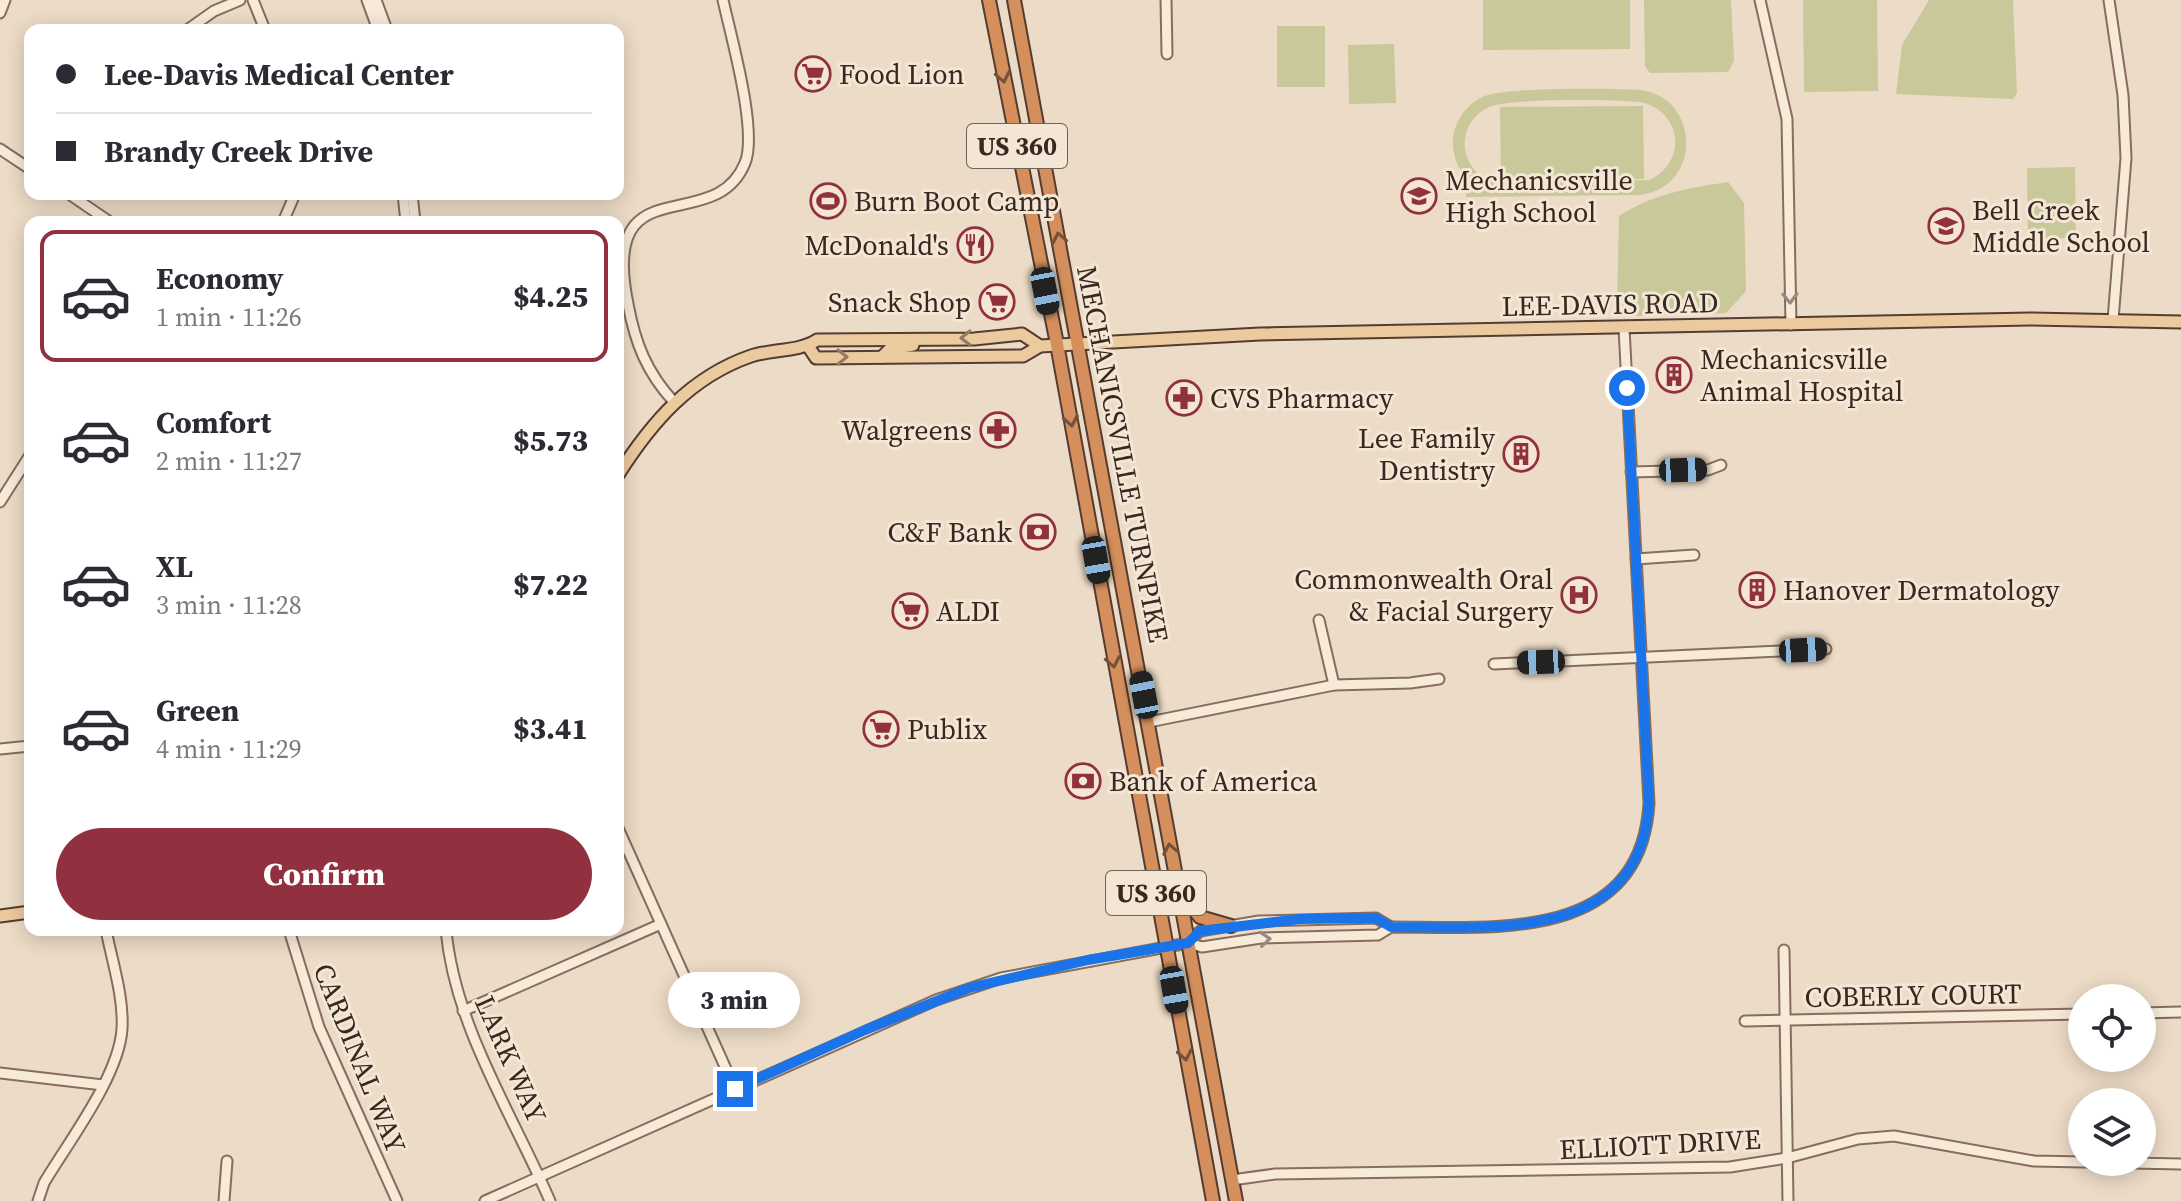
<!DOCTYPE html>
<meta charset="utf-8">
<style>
:root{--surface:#fff;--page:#f2f2f3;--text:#2b2b33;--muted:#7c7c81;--line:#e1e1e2;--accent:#91303e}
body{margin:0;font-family:"Source Serif 4",serif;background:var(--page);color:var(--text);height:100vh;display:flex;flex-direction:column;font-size:30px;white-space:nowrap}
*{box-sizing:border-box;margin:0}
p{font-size:26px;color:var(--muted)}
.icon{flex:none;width:44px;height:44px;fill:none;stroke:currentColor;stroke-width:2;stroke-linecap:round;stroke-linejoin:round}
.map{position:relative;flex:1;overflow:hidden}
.panel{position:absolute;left:24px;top:216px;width:600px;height:720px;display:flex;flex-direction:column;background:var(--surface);border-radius:16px;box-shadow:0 4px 20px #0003}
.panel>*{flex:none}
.hud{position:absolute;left:24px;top:24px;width:600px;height:176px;border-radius:16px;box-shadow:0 4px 20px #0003;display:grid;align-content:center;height:176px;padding:0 32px;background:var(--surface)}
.fabs{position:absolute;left:2068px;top:984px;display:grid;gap:16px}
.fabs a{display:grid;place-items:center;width:88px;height:88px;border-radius:50%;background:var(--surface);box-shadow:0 4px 20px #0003;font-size:40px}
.end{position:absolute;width:36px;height:36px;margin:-18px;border:10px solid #1a73e8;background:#fff;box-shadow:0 0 0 4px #fff}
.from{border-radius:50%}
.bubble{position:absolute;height:56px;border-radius:28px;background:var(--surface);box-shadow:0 4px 20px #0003;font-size:26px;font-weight:800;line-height:56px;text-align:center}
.car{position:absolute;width:24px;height:48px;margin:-24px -12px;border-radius:10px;box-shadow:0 0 6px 2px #0007;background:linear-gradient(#222 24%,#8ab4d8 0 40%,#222 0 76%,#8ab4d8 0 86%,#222 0)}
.hud b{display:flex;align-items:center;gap:28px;height:76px;font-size:30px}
.hud b+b{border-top:2px solid var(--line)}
.hud i{width:20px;height:20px;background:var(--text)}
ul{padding:14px 0 0;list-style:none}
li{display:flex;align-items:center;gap:24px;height:132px;margin:0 16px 12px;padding:0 16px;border:4px solid transparent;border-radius:16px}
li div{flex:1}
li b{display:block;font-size:30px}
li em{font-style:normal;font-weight:800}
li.active{border-color:var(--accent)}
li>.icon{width:72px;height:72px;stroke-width:1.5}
.cta{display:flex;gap:16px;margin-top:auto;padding:16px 32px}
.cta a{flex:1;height:92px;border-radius:48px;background:var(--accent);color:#fff;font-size:32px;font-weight:800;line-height:92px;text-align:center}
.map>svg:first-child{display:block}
.green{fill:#c9c89a;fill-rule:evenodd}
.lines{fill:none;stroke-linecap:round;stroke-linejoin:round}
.minor-casing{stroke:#866d5d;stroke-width:13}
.major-casing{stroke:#543c31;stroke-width:15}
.highway-casing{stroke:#543c31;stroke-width:16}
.minor{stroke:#f7ead9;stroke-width:9}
.major{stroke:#eccaa0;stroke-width:11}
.highway{stroke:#d58f5c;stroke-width:12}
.oneway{stroke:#765138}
.oneway2{stroke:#97897c}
.oneway3{stroke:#927960}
.route{stroke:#1a73e8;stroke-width:10}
.labels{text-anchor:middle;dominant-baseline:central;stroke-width:6;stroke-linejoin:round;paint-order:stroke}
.shield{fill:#f4e6d5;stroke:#706156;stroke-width:2}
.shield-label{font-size:26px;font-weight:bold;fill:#372820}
.poi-label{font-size:28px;fill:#372820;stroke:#f4e6d5;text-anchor:start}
.street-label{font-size:28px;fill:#372820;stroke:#f4e6d5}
</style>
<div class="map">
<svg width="2181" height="1201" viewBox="0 0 2181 1201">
<rect width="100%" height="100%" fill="#ecdbc6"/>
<g class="green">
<polygon points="1483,0 1630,0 1630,49 1483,50"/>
<polygon points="1644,0 1731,0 1734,61 1728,72 1650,73 1645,66"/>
<polygon points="1803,0 1877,0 1878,91 1804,92"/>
<polygon points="1929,0 2013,0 2017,93 2013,99 1896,94 1902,45"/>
<rect x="1277" y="26" width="48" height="61"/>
<polygon points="1394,44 1396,103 1349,104 1348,45"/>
<path d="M 1642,90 C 1702,100 1701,189 1639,195 L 1466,197 L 1466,185 L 1471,184 C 1459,172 1452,156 1453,139 C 1455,120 1467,103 1485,96 C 1506,87 1614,88 1642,90 ZM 1645,103 C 1683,116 1686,162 1650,180 L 1496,183 C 1482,179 1470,169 1466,154 C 1461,135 1471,115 1489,107 C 1508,98 1621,99 1645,103 Z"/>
<polygon points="1643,106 1644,179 1501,180 1500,107"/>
<polygon points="2075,167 2076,238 2028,239 2027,168"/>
<path d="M 1728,182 L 1744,203 L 1746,291 L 1726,313 L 1636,316 L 1617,305 L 1619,216 C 1653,194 1688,188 1728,182 Z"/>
</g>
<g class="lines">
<defs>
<g id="minor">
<polyline points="253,0 265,30"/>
<polyline points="367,0 378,30"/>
<polyline points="376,0 387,30"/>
<polyline points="1166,0 1167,54"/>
<polyline points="1760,0 1787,119 1791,325"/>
<polyline points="2109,0 2123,95 2126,158 2113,320"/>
<polyline points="0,13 5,0"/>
<polyline points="187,30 214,11 240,0"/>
<polyline points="0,149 30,169"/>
<polyline points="69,194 110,222"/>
<polyline points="403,194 406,222"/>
<polyline points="412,194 415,222"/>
<polyline points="283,222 295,194"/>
<path d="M 674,402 C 647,373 635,343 628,304 C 599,162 714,239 745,163 C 758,131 731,37 723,0"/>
<polyline points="1631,472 1708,470 1721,465"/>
<polyline points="0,502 30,455"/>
<polyline points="1636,559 1694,555"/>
<polyline points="1319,620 1334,685"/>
<polyline points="1494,664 1826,649"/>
<polyline points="1149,722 1334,685 1410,683 1439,679"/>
<polyline points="0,749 30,746"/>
<polyline points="618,828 735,1089"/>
<polyline points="289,930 319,1027 397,1201"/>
<path d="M 446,930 C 455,1027 512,1113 550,1201"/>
<polyline points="1188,943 1200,931 1259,921 1376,918 1391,927"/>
<polyline points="1784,950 1788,1201"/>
<polyline points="463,1011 661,924"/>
<polyline points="2142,1013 2181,1012"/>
<polyline points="1745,1021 2082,1014"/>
<polyline points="0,1073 103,1085"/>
<polyline points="1232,1180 1275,1174 1730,1167 1787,1158 1858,1139 1894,1136 2034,1161 2181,1164"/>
<path d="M 38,1201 L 44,1183 C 69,1141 119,1076 122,1029 C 124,997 112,961 106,930"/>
<polyline points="224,1201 227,1161"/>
<path d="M 485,1201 L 936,1000 L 1001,978 L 1188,943 L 1202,947 L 1261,938 L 1378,935 L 1391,927 C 1492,927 1641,944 1649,803 L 1624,328"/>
</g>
<g id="major">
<polyline points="808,346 816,358 1023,356 1040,346 1260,334 2030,319 2181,322"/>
<polyline points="882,357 890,349 913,345"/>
<path d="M 618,475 C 651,423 690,377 751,356 C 772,349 799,352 817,340 L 974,339 L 1022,334 L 1040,346"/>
<polyline points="0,916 30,912"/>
</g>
<g id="highway">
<polyline points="989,0 1057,344 1213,1201"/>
<polyline points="1014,0 1236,1201"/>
<polyline points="1183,895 1200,917 1231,926"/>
</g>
</defs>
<use href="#minor" class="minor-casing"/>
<use href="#major" class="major-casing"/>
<use href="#highway" class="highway-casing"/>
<use href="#minor" class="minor"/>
<use href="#major" class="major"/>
<use href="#highway" class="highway"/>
</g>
<defs><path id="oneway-chevron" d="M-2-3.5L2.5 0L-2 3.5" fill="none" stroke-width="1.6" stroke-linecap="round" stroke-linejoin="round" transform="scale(2)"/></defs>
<g class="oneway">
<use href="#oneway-chevron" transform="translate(1003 77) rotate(79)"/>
<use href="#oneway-chevron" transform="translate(1059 238) rotate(-101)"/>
<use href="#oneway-chevron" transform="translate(1071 421) rotate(80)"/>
<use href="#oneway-chevron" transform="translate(1113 662) rotate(79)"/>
<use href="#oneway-chevron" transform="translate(1170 849) rotate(-101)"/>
<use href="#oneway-chevron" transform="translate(1185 1055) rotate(80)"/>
</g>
<g class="oneway2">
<use href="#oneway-chevron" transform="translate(1790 298) rotate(88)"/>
<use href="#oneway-chevron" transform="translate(1265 939) rotate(-5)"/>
</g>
<g class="oneway3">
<use href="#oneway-chevron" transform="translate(966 338) rotate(179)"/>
<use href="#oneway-chevron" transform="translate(842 357)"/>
</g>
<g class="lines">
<path class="route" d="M 735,1089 L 865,1030 L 969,988 L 1088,960 L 1188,943 L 1200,931 L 1300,919 L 1376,918 L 1391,927 C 1492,927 1641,944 1649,803 L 1627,388"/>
</g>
<defs>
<symbol id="supermarket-ring" viewBox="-11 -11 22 22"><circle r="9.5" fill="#f4e6d5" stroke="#91303e" stroke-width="1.5"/><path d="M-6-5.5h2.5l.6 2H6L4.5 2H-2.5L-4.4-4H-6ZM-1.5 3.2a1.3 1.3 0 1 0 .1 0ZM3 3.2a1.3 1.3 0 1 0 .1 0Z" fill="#91303e"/></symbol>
<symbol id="school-ring" viewBox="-11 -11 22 22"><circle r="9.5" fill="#f4e6d5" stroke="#91303e" stroke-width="1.5"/><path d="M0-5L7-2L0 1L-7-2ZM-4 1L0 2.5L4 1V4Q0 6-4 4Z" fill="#91303e"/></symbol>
<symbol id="stadium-ring" viewBox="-11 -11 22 22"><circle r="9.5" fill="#f4e6d5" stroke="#91303e" stroke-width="1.5"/><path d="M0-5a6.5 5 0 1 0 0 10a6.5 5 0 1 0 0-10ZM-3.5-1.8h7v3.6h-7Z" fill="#91303e"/></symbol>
<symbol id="restaurant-ring" viewBox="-11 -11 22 22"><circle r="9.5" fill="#f4e6d5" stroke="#91303e" stroke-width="1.5"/><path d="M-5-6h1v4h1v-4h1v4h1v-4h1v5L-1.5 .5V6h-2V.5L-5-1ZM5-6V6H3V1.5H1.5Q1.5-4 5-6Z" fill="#91303e"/></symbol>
<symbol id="building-ring" viewBox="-11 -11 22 22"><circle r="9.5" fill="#f4e6d5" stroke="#91303e" stroke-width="1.5"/><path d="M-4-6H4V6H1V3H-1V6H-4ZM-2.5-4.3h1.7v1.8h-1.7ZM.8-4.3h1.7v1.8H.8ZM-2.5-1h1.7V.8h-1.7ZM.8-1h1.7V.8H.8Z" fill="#91303e"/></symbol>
<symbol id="pharmacy-ring" viewBox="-11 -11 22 22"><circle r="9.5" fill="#f4e6d5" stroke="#91303e" stroke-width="1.5"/><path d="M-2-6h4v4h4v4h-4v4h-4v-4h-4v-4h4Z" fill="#91303e"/></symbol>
<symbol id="bank-ring" viewBox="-11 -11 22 22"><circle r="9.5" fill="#f4e6d5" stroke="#91303e" stroke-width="1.5"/><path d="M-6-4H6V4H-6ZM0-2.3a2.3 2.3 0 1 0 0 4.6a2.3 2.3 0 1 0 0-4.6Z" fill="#91303e"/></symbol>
<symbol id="hospital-ring" viewBox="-11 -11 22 22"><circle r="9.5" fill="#f4e6d5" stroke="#91303e" stroke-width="1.5"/><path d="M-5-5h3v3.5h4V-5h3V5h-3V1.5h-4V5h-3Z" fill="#91303e"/></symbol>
</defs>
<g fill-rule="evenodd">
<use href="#supermarket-ring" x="793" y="54" width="40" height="40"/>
<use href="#school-ring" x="1399" y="176" width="40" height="40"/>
<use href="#stadium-ring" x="808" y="181" width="40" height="40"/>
<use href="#school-ring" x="1926" y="206" width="40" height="40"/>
<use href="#restaurant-ring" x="955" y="225" width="40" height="40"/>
<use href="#supermarket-ring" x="977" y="282" width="40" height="40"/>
<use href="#building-ring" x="1654" y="355" width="40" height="40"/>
<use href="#pharmacy-ring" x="1164" y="378" width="40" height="40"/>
<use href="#pharmacy-ring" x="978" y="410" width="40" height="40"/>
<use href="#building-ring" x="1501" y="434" width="40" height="40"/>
<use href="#bank-ring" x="1018" y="512" width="40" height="40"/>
<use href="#building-ring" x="1737" y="570" width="40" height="40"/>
<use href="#hospital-ring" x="1559" y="575" width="40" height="40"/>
<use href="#supermarket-ring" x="890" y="591" width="40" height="40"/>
<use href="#supermarket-ring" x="861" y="709" width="40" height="40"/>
<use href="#bank-ring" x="1063" y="761" width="40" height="40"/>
</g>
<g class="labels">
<g class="shield">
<rect x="967" y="124" width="100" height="44" rx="6"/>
<rect x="1106" y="871" width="100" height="44" rx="6"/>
</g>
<g class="shield-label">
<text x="1017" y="146">US 360</text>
<text x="1156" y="893">US 360</text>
</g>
<g class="poi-label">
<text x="839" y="74">Food Lion</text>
<text x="1445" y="180">Mechanicsville<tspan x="1445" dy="32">High School</tspan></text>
<text x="854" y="201">Burn Boot Camp</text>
<text x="1972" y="210">Bell Creek<tspan x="1972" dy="32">Middle School</tspan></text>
<text x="949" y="245" text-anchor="end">McDonald's</text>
<text x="971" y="302" text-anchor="end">Snack Shop</text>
<text x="1700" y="359">Mechanicsville<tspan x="1700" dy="32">Animal Hospital</tspan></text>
<text x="1210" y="398">CVS Pharmacy</text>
<text x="972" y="430" text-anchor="end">Walgreens</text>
<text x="1495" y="438" text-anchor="end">Lee Family<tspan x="1495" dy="32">Dentistry</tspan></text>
<text x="1012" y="532" text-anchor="end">C&amp;F Bank</text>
<text x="1553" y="579" text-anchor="end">Commonwealth Oral<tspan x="1553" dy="32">&amp; Facial Surgery</tspan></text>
<text x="1783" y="590">Hanover Dermatology</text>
<text x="936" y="611">ALDI</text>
<text x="907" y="729">Publix</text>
<text x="1109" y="781">Bank of America</text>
</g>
<g class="street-label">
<text transform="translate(1610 304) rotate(-1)">LEE-DAVIS ROAD</text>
<text transform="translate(1123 454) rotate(79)">MECHANICSVILLE TURNPIKE</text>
<text transform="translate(1913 995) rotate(-1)">COBERLY COURT</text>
<text transform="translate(360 1058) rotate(68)">CARDINAL WAY</text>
<text transform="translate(511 1059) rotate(66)">LARK WAY</text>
<text transform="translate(1660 1144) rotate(-3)">ELLIOTT DRIVE</text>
</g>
</g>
</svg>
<div class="fabs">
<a><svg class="icon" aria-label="locate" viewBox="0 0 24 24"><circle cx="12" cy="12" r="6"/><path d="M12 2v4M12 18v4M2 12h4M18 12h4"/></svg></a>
<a><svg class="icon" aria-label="layers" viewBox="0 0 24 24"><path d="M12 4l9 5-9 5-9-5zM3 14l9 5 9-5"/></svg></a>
</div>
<i class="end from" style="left:1627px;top:388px"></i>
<i class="end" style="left:735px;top:1089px"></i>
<div class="bubble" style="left:668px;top:972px;width:132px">3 min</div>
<i class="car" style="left:1045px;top:291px;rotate:169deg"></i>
<i class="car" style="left:1683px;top:470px;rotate:88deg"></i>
<i class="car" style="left:1096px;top:560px;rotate:170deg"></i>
<i class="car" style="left:1803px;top:650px;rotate:87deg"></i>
<i class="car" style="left:1541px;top:662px;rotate:268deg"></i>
<i class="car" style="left:1144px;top:695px;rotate:349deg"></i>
<i class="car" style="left:1174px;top:990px;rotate:170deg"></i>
<div class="hud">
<b><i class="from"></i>Lee-Davis Medical Center</b>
<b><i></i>Brandy Creek Drive</b>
</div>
<section class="panel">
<ul>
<li class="active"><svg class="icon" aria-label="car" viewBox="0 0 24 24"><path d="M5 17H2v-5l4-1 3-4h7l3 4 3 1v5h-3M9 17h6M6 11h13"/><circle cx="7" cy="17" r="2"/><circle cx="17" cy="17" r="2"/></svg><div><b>Economy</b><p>1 min · 11:26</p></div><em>$4.25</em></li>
<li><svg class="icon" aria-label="car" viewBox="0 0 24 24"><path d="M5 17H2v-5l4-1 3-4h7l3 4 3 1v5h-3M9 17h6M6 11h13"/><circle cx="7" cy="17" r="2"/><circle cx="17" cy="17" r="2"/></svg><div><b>Comfort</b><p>2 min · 11:27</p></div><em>$5.73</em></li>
<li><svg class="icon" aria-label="car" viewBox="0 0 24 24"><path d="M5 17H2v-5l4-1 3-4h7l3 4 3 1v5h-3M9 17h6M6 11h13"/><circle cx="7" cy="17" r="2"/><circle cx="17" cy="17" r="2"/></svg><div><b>XL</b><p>3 min · 11:28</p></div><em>$7.22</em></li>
<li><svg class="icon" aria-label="car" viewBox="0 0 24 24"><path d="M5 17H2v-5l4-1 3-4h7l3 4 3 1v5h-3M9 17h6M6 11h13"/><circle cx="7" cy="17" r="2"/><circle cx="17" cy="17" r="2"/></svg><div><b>Green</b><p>4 min · 11:29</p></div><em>$3.41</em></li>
</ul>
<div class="cta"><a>Confirm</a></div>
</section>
</div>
